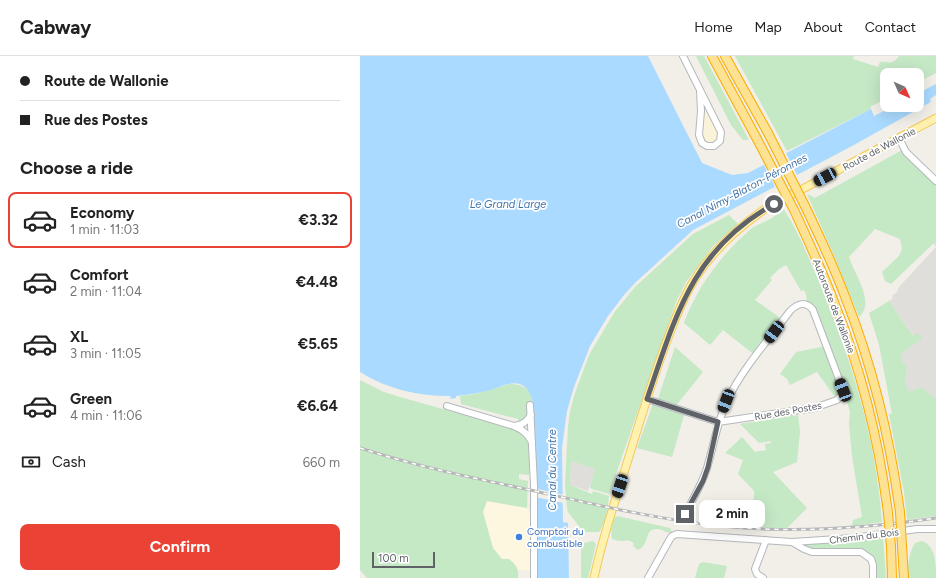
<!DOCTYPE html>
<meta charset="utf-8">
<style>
:root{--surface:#fff;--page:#f6f6f6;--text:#222;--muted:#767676;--line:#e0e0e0;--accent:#ea4335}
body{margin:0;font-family:Figtree,sans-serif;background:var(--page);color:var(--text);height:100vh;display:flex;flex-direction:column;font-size:15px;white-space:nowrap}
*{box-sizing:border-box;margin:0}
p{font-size:13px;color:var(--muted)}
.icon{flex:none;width:22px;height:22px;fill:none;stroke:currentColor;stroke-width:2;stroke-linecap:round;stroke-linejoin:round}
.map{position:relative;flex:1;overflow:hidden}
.panel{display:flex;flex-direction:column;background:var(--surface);width:360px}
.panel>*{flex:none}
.top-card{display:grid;align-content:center;height:88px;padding:0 20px;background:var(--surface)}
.needle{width:26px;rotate:135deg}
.fabs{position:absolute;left:520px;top:12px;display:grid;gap:8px}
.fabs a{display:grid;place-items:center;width:44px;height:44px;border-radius:8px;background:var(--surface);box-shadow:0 4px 16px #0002;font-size:20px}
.scale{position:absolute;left:12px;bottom:10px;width:63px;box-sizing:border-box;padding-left:4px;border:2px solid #5f6368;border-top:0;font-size:11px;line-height:14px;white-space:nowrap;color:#5f6368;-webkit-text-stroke:3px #fff;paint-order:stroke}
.end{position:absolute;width:18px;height:18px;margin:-9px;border:5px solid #5f6368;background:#fff;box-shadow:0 0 0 2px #fff}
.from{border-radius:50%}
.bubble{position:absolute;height:28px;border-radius:8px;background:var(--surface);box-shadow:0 4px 16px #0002;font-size:13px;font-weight:700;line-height:28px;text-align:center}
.car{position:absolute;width:12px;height:24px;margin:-12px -6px;border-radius:5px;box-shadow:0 0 3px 1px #0007;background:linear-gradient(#222 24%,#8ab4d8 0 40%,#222 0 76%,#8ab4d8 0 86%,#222 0)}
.top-card b{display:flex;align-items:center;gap:14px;height:38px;font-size:15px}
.top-card b+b{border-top:1px solid var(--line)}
.top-card i{width:10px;height:10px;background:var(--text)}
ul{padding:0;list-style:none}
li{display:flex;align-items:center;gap:12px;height:56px;margin:0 8px 6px;padding:0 12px;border:2px solid transparent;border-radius:8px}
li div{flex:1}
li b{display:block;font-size:15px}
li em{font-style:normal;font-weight:700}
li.on{border-color:var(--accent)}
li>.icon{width:36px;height:36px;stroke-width:1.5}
h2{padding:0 20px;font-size:18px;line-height:48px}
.pay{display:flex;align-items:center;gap:10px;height:44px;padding:0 20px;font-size:15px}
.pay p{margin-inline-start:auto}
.cta{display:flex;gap:8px;margin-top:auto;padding:8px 20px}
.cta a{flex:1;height:46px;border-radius:8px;background:var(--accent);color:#fff;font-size:16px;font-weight:700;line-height:46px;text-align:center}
header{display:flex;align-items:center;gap:24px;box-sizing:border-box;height:56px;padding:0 20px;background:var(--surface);border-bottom:1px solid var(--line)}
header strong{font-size:19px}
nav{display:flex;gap:22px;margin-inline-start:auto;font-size:14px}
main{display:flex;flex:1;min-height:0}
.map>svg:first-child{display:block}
.commercial{fill:#fef7e0}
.industrial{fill:#e0deda}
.green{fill:#c5e8c5}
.sand{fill:#fbf3d9}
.water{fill:#aadaff}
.pier{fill:#f1efe8}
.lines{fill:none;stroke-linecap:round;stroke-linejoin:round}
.minor-casing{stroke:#b5b8bc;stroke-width:8}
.major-casing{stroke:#f2c960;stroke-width:9}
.highway-casing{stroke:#f9ab00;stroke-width:10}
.minor{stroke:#fff;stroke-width:6}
.major{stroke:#fff2af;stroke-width:7}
.highway{stroke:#fde293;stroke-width:8}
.rail-casing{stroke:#b6b7b8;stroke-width:3}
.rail{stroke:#fff;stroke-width:1.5;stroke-dasharray:4.5;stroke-linecap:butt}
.highway-bridge-casing{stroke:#f9ab00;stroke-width:10;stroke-linecap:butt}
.highway-bridge{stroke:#fde293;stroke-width:8}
.route{stroke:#5f6368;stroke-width:5}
.shop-dot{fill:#3f7fe0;stroke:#fff;stroke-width:1.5}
.labels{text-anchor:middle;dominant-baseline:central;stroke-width:3.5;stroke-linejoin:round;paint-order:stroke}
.street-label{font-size:10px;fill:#5f6368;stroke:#fff}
.shop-label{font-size:10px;fill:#366cbe;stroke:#fff;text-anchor:start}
.water-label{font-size:11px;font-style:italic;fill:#4174aa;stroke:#fff}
</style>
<header>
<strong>Cabway</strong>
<nav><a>Home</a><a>Map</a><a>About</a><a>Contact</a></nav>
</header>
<main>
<section class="panel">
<div class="top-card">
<b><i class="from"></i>Route de Wallonie</b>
<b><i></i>Rue des Postes</b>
</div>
<h2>Choose a ride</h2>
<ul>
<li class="on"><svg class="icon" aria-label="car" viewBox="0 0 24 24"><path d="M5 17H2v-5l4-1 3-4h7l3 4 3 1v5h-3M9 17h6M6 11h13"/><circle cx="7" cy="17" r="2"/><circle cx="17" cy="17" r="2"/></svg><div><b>Economy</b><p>1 min · 11:03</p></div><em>€3.32</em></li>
<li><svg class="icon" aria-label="car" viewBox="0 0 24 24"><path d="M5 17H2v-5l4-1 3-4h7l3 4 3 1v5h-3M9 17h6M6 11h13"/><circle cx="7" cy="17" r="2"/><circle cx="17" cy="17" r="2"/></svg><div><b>Comfort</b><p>2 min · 11:04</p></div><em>€4.48</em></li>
<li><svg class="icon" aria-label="car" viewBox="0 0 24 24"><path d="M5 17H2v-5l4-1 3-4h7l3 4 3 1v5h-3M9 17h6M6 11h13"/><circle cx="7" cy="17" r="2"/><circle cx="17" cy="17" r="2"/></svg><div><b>XL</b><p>3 min · 11:05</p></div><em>€5.65</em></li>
<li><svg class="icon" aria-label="car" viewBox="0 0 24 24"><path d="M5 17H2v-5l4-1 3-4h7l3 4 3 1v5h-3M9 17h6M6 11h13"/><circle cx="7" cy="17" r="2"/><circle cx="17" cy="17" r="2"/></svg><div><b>Green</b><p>4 min · 11:06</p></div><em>€6.64</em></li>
</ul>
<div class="pay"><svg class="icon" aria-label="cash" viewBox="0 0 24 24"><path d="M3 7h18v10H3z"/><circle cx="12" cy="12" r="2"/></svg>Cash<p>660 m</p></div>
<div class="cta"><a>Confirm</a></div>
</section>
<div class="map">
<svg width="576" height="522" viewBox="0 0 576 522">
<rect width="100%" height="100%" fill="#f1efe8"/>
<polygon class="commercial" points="127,445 167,452 173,460 174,514 158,514 154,507 149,503 142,503 133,492 123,456"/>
<g class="industrial">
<polygon points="576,185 576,343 550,336 545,328 547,311 541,304 540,300 554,281 529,245 533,242 532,240 537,236 539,231 576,191 573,187"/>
<polygon points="211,405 236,413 228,435 210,429"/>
</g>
<g class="green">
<polygon points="336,0 344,0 389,84 383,84 371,69"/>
<path d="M 375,0 L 494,0 L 493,3 L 518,11 L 520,6 C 528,5 532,10 539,0 L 576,0 L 576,17 L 557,27 L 557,19 L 527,19 L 527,42 L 510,51 L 511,53 L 427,95 Z"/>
<path d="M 544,93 L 576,125 L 576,185 L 531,228 L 525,225 L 522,216 L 539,200 L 542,193 L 540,183 L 515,173 L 489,201 C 494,218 516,246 499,261 L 473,197 L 447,138 L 455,142 Z"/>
<path d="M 422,151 C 437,172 447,198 457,221 C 490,299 516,381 522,466 L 492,470 L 493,464 L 502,461 L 492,400 L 489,368 L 490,356 L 484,335 L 477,344 L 457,316 L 430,329 L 427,323 L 420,318 L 436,296 L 466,290 L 453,254 L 447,248 L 446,238 L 444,234 L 441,235 L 426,209 L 419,213 L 410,222 L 412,224 L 395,244 L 423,264 L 396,300 L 363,274 L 350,289 L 324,267 C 334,239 352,212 372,191 C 378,185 385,178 392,172 C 402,166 418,162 422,151 Z"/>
<path d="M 369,159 L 378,168 L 354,189 L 326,226 L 316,246 L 249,438 L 232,433 L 230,431 L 235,413 L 211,405 L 210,429 L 232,438 L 233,435 L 249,440 C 248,452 246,466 239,476 L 226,476 L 222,474 L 208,456 L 207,452 L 205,428 L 208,371 L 210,356 L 214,340 L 229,299 L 254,257 L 275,231 L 333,178 Z"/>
<polygon points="529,245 553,280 558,277 562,282 542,297 541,304 547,311 545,328 550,336 561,331 576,343 576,462 575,460 547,464 544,436 529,358 532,358 519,289 509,257"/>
<polygon points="315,291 343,316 314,352 325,356 312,401 277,392 294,345 297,346"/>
<path d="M 0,324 L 24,336 L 40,341 L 158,374 C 174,389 170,399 169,419 L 159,418 L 159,423 L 168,425 L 167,452 L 127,445 L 123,456 L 133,492 L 142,503 L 149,503 C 156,509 159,513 158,522 L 7,522 L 0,514 Z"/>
<path d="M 150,328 C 163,328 170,333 174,345 L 170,347 L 171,359 L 159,366 L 158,363 L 101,348 L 100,340 L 115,338 Z"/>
<polygon points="438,359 440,376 437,406 413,416 447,452 426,473 374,469 380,456 389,452 394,442 394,435 378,418 383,404 365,397 382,381 395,396 406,394 405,388 411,387 411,385 399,387 380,368"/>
<path d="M 257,460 L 310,472 L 312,476 C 306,478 302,472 296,473 C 285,474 289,484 283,490 C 282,492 279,493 278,494 L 273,490 L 274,488 C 270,483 267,485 262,485 C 259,485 255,484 252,483 C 251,475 250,465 257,460 Z"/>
<polygon points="523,481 526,522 513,522 514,515 506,499 461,496 432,486"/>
<polygon points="233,485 236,488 228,522 221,522 221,492 224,487"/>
<path d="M 562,485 C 576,490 576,509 576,522 L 548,522 C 548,509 548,499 555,487 Z"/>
<polygon points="343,506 367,510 364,522 335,522 339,508"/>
</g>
<polygon class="sand" points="340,35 362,81 350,90 340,83"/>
<path class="water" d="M 0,0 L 288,0 L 342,107 L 372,119 L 388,117 L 511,53 L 514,60 L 536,49 L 557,49 L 557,38 L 576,28 L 576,39 L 570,43 L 571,46 L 492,90 L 333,174 L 275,227 L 264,239 L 248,260 L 230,290 L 214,331 L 207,355 L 202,392 L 203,466 L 208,467 L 209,522 L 178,522 L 174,353 C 173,339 166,324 149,328 C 143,329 137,332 131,334 C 119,337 108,339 96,340 L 96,342 L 91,343 L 90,340 C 58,340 27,333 0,316 Z"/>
<g class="pier">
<polygon points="425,95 438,121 416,133 403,107"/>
<polygon points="174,432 204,439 204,447 175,441"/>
</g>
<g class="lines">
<defs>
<g id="minor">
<polyline points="323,0 361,76 360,85 354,90 347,90 342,87 339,79 341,55 340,35"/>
<polyline points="539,82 546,96 576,125"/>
<path d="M 287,343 L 358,366 L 454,352 L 477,344 L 483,337 L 483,334 L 453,254 C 446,245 438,247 430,255 C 409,283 382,313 367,345 C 357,366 354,389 347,412 C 342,428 333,443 325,458"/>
<polyline points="170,349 174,429 174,522"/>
<path d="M 87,350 L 154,370 C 163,374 167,377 172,386"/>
<path d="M 154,370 C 163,369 166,366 171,359"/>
<polyline points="432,486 494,482 557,473 576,473"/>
<polyline points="288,522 310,483 312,480 317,478 432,486 444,493 452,496 501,496 511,503 513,509 513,522"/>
<polyline points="403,522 397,518 395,513 406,484"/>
</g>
<path id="major" d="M 234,522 C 243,478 258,437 271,394 C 282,358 293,322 306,287 C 314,267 321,245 333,226 C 351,196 376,173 405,153 L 576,62"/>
<g id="highway">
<polyline points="352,0 397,83"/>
<polyline points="365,0 408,77"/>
<path d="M 444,148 C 459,179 474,211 486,243 C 513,311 530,383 540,456"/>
<path d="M 434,154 C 448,184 462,214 474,246 C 501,313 519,385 528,457"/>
<polyline points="542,490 544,522"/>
<polyline points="531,491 532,522"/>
</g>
</defs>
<use href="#minor" class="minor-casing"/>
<use href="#major" class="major-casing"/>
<use href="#highway" class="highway-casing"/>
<use href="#minor" class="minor"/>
<use href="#major" class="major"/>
<use href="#highway" class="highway"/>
<defs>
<path id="rail" d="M 0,392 C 55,410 113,422 170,434 C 237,449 303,465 372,471 C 440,477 508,472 576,462"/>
</defs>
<use href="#rail" class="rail-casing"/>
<use href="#rail" class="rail"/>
<defs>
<g id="highway-bridge">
<polyline points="408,77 444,148"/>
<polyline points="397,83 434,154"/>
<polyline points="540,456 542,490"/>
<polyline points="528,457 531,491"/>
</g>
</defs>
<use href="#highway-bridge" class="highway-bridge-casing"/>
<use href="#highway-bridge" class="highway-bridge"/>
</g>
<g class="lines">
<path class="route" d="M 325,458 L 343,425 L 348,411 L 358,366 L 287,343 C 315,262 332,193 414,148"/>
</g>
<circle class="shop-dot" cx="159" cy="481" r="4"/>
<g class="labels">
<g class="street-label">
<text transform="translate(519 93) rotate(-28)">Route de Wallonie</text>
<text transform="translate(474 250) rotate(69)">Autoroute de Wallonie</text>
<text transform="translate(428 355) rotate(-10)">Rue des Postes</text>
<text transform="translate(504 480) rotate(-7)">Chemin du Bois</text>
</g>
<g class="shop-label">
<text x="167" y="475">Comptoir du<tspan x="167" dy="12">combustible</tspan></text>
</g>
<g class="water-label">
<text transform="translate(382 135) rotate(-28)">Canal Nimy-Blaton-Péronnes</text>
<text x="148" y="148">Le Grand Large</text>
<text transform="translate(192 414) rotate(-90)">Canal du Centre</text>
</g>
</g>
</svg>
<div class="fabs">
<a><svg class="needle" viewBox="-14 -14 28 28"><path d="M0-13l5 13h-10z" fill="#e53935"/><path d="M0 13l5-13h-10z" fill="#767676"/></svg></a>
</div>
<div class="scale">100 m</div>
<i class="end from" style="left:414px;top:148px"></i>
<i class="end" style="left:325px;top:458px"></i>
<div class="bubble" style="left:339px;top:444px;width:66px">2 min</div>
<i class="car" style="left:465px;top:121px;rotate:242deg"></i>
<i class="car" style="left:414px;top:276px;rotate:217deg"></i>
<i class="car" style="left:483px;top:334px;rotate:339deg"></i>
<i class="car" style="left:366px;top:345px;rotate:201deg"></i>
<i class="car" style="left:260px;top:430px;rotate:198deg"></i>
</div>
</main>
